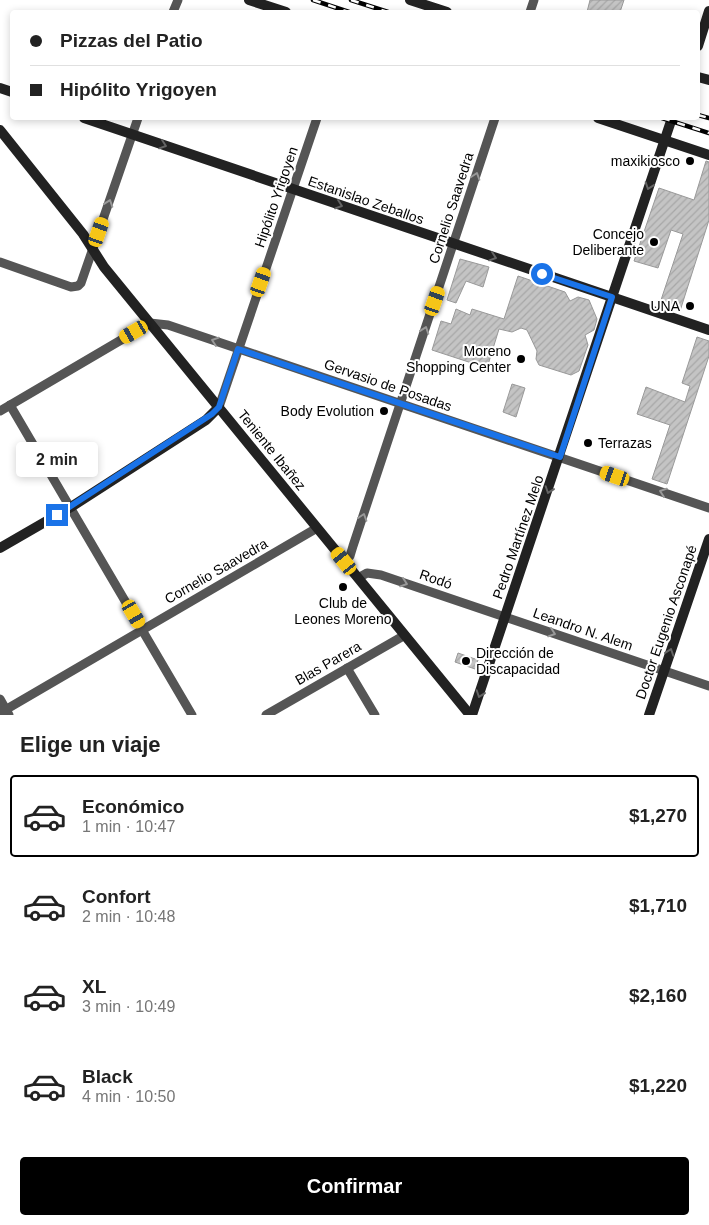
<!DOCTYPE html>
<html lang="es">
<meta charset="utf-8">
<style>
:root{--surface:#fff;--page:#f2f2f2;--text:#222;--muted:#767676;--line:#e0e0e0;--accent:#000}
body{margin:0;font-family:Helvetica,sans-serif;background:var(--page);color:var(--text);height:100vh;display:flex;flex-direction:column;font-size:19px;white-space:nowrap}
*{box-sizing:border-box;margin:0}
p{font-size:16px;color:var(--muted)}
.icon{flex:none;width:28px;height:28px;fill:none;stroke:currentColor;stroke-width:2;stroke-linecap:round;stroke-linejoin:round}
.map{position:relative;height:715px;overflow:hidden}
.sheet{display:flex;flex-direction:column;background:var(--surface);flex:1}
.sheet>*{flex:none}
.hud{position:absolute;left:10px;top:10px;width:690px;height:110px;border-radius:5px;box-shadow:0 2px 8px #0003;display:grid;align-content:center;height:110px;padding:0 20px;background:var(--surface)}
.end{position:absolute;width:22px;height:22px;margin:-11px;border:6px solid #1a73e8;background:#fff;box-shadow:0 0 0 2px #fff}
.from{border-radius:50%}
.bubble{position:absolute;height:35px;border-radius:5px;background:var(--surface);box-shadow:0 2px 8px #0003;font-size:16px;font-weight:700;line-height:35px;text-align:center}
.car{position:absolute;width:15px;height:30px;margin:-15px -8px;border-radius:6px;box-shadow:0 0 4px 1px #0007;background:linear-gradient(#f5c518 24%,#345 0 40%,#f5c518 0 76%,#345 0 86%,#f5c518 0)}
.hud b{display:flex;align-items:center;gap:18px;height:48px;font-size:19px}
.hud b+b{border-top:1px solid var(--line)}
.hud i{width:12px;height:12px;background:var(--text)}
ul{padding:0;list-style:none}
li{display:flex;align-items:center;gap:15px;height:82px;margin:0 10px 8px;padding:0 10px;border:2px solid transparent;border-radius:5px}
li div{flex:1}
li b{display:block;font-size:19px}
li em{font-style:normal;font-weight:700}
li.active{border-color:var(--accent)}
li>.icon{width:45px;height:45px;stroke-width:1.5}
h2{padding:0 20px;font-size:22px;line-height:60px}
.action{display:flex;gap:10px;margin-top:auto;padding:10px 20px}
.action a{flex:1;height:58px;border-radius:5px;background:var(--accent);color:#fff;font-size:20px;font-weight:700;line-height:58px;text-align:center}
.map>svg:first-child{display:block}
.building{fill:url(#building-hatch);stroke:#999}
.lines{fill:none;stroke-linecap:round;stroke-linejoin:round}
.street{stroke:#555;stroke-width:9}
.secondary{stroke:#222;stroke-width:10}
.rail-casing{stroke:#000;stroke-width:4.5}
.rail{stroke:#fff;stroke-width:2.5;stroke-dasharray:8;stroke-linecap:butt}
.oneway{stroke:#646464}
.oneway2{stroke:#999}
.route{stroke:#1a73e8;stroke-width:6}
.poi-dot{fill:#000;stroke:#fff;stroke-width:2}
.labels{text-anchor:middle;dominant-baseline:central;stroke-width:4;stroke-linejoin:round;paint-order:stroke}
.poi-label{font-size:14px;fill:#000;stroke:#fff;text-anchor:end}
.street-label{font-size:14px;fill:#000;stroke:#fff}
</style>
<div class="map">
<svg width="709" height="715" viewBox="0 0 709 715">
<defs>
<pattern id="building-hatch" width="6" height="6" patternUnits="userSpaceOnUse" patternTransform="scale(1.25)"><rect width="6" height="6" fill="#c4c4c4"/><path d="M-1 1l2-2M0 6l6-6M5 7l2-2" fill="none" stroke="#a7a7a7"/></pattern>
</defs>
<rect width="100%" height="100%" fill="#fff"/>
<g class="building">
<polygon points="590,0 624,0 620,12 587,12"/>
<polygon points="706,161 709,162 709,220 680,311 660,303 683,234 671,230 658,268 634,261 659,188 694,200"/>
<polygon points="460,259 489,267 483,287 466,281 456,303 447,300"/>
<polygon points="518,276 565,292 570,301 578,297 589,300 597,319 594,330 585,335 588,345 579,371 571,375 539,365 536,359 537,351 527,330 521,328 512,332 499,329 487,368 432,350 441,321 451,324 456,309 470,315 472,309 504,319"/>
<polygon points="697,337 709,341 709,356 667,484 652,479 670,425 637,414 646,387 685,402 690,386 682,383"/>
<polygon points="512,384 525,388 516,417 503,412"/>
<polygon points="458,653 478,660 475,669 455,662"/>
</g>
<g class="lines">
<g class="street">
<polyline points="173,12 178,0"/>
<polyline points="530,12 534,0"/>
<polyline points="0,262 71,287 78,286 81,283 138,118"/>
<polyline points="10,405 192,715"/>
<polyline points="219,407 317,118"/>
<polyline points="0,411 150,323 168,325 709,508"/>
<polyline points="344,561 350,556 353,546 495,118"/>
<polyline points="358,578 367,573 381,575 709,686"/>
<polyline points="347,668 375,715"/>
<polyline points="0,699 9,715"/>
<polyline points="0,713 317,528"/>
<polyline points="266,715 405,635"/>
</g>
<g class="secondary">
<polyline points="249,0 286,12"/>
<polyline points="410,0 447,12"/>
<polyline points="698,46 709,11"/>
<polyline points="698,77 709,80"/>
<polyline points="0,88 12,92"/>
<polyline points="84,118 709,330"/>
<polyline points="598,118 709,155"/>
<polyline points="0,130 83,234 104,267 470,715"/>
<polyline points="0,548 71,507 206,420 219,407"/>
<polyline points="472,715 672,118"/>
<polyline points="649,715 709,539"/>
</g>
<defs>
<g id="rail">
<polyline points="313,0 349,12"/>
<polyline points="351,0 388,12"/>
<polyline points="698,115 709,118"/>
<polyline points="662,118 709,133"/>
</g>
</defs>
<use href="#rail" class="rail-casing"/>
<use href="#rail" class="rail"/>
</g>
<defs><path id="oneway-chevron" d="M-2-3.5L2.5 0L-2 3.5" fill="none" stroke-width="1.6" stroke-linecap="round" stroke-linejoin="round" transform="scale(1.25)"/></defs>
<g class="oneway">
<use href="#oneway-chevron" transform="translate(163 145) rotate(19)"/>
<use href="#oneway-chevron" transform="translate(649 186) rotate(109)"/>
<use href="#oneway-chevron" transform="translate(339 205) rotate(19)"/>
<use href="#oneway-chevron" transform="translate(493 257) rotate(19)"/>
<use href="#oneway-chevron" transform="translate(549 490) rotate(109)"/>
<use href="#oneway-chevron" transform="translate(670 652) rotate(-71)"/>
<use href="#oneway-chevron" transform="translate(480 694) rotate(109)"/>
</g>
<g class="oneway2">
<use href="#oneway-chevron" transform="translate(476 176) rotate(-72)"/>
<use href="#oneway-chevron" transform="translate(109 203) rotate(-71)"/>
<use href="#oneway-chevron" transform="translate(425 330) rotate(-71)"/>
<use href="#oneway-chevron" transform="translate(215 341) rotate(-161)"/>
<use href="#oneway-chevron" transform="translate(663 492) rotate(-161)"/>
<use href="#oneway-chevron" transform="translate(363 517) rotate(-72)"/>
<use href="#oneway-chevron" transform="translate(404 583) rotate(19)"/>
<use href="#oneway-chevron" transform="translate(552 633) rotate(19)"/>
</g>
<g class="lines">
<polyline class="route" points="57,515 212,414 219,407 238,349 560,457 612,297 542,274"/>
</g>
<g class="poi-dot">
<circle cx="690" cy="161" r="5"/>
<circle cx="654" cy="242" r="5"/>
<circle cx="690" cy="306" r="5"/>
<circle cx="521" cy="359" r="5"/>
<circle cx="384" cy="411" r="5"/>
<circle cx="588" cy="443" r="5"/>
<circle cx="343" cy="587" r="5"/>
<circle cx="466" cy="661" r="5"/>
</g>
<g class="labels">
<g class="poi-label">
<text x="680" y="161">maxikiosco</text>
<text x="644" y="234">Concejo<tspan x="644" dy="16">Deliberante</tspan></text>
<text x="680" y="306">UNA</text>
<text x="511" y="351">Moreno<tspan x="511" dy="16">Shopping Center</tspan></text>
<text x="374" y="411">Body Evolution</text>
<text x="598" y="443" text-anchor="start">Terrazas</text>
<text x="343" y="603" text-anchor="middle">Club de<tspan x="343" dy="16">Leones Moreno</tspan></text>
<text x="476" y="653" text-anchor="start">Dirección de<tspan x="476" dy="16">Discapacidad</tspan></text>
</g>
<g class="street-label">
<text transform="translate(276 197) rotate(-71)">Hipólito Yrigoyen</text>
<text transform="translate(366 200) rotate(19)">Estanislao Zeballos</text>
<text transform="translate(451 208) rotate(-72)">Cornelio Saavedra</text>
<text transform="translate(388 385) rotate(19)">Gervasio de Posadas</text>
<text transform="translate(272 450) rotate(51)">Teniente Ibañez</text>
<text transform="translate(518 537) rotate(-71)">Pedro Martínez Melo</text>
<text transform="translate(216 571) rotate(-30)">Cornelio Saavedra</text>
<text transform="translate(436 579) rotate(19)">Rodó</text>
<text transform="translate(666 622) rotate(-71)">Doctor Eugenio Asconapé</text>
<text transform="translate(583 629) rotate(19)">Leandro N. Alem</text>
<text transform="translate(328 663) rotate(-30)">Blas Parera</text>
</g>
</g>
</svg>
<i class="end from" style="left:542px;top:274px"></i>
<i class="end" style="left:57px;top:515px"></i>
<div class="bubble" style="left:16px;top:442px;width:82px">2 min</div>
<i class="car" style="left:99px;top:232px;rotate:19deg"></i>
<i class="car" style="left:261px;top:282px;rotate:19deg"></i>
<i class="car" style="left:435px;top:301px;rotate:19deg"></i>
<i class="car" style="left:134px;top:332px;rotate:240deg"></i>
<i class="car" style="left:615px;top:476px;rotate:289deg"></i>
<i class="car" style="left:344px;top:561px;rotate:321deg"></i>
<i class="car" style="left:134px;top:614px;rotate:150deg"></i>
<div class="hud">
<b><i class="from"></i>Pizzas del Patio</b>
<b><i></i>Hipólito Yrigoyen</b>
</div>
</div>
<section class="sheet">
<h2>Elige un viaje</h2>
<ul>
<li class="active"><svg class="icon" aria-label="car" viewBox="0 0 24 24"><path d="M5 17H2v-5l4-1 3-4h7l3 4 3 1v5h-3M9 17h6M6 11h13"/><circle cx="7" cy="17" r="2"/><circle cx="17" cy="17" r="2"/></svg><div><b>Económico</b><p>1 min · 10:47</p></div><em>$1,270</em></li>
<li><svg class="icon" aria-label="car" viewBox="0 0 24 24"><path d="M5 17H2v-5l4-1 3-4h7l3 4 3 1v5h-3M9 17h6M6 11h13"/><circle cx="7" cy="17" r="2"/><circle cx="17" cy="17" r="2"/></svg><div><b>Confort</b><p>2 min · 10:48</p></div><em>$1,710</em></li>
<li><svg class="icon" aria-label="car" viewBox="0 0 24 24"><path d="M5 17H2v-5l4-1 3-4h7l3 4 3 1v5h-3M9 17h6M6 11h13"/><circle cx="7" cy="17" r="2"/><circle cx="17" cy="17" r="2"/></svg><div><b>XL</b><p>3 min · 10:49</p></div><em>$2,160</em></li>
<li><svg class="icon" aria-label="car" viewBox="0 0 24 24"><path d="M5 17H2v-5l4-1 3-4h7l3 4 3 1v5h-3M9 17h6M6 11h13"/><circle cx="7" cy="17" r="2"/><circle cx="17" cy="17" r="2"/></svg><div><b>Black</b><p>4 min · 10:50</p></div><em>$1,220</em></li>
</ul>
<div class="action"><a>Confirmar</a></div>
</section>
